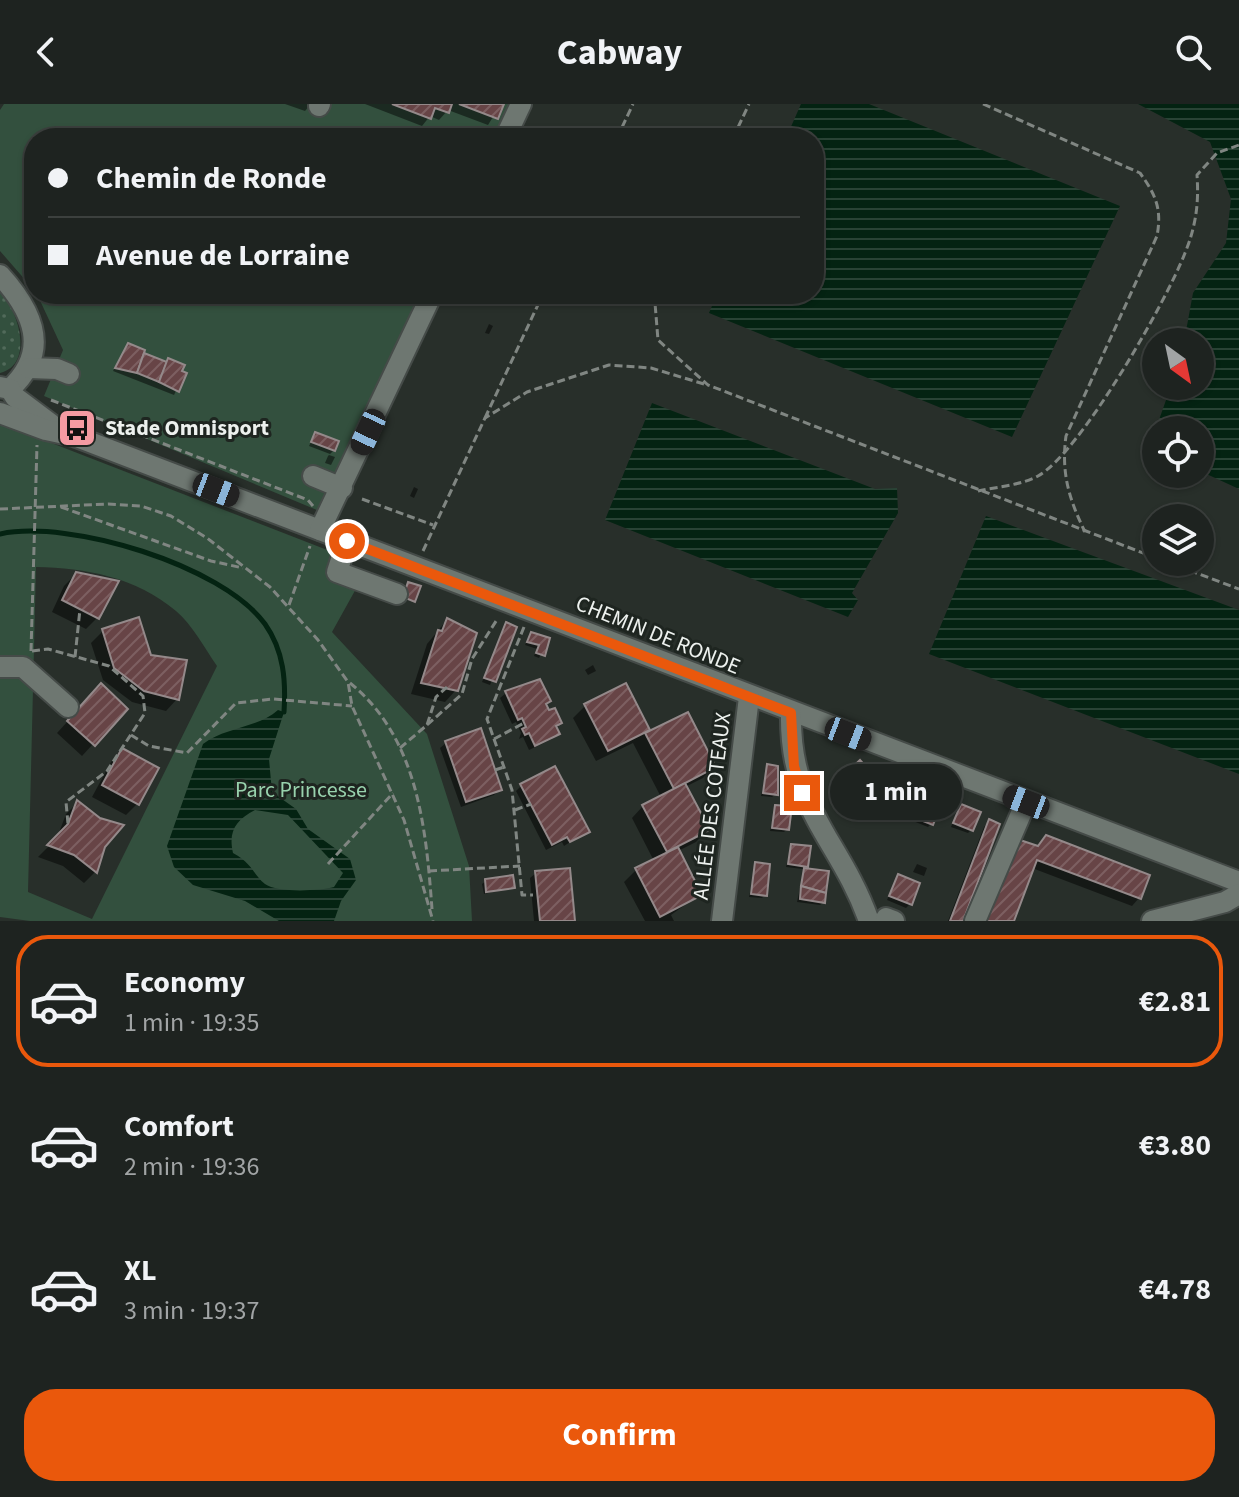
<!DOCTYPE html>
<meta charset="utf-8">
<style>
:root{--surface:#1e2320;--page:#2b2f2d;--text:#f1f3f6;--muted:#a1a4a5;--line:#3c403e;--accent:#ea580c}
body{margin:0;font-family:"Source Sans 3",sans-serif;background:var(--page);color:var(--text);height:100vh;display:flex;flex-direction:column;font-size:30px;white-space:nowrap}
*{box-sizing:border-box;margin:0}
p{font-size:26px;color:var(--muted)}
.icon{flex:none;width:44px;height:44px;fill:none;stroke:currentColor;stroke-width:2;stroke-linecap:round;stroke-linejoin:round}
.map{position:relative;height:817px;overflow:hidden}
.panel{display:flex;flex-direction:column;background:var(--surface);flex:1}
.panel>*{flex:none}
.banner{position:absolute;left:24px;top:24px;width:800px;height:176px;border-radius:32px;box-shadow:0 2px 6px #0004,0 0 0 2px var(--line);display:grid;align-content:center;height:176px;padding:0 24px;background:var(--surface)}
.needle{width:52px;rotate:147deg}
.controls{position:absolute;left:1142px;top:224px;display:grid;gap:16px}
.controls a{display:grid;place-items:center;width:72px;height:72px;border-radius:50%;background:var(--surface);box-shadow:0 2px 6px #0004,0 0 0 2px var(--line);font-size:40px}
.end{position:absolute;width:36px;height:36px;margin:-18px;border:10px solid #ea580c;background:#fff;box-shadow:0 0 0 4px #fff}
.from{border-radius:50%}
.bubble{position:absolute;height:56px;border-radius:28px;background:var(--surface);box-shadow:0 2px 6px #0004,0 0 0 2px var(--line);font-size:26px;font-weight:700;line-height:56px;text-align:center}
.car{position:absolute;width:24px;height:48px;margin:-24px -12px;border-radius:10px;box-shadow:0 0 6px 2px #0007;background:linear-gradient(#222 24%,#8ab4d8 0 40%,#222 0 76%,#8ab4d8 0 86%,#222 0)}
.banner b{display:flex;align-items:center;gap:28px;height:76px;font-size:30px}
.banner b+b{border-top:2px solid var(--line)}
.banner i{width:20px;height:20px;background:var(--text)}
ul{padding:14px 0 0;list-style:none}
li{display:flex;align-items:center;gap:24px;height:132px;margin:0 16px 12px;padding:0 8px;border:4px solid transparent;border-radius:32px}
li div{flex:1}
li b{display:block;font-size:30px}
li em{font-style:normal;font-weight:700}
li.on{border-color:var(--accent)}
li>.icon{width:72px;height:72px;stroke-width:1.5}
.button{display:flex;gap:16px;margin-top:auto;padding:16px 24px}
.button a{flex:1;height:92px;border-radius:32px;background:var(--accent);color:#fff;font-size:32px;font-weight:700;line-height:92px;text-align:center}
header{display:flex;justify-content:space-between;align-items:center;height:104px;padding:0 24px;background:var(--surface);font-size:36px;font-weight:700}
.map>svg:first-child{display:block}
.grass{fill:url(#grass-dots)}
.green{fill:#33503e;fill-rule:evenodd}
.water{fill:url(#water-rules);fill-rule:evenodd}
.shadow{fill:#0007}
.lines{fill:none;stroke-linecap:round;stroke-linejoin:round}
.stream{stroke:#042312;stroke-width:5}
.building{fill:url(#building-hatch);stroke:#94898a;stroke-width:2}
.minor-casing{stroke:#454b48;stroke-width:24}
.path{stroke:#808682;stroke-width:3;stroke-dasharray:8 4;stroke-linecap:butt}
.minor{stroke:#6e7771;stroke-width:20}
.route{stroke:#ea580c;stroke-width:10}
.labels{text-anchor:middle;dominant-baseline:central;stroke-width:6;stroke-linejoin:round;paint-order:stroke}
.poi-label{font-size:22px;font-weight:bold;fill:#edf1ee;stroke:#1e2520;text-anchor:start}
.street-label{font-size:22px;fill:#edf1ee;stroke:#1e2520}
.park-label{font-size:22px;fill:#98d2ad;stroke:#1e2520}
</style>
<header><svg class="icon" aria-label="back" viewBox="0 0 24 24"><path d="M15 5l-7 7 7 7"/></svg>Cabway<svg class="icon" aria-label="search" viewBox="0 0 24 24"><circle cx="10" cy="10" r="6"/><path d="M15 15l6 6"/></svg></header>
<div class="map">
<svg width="1239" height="817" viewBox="0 0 1239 817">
<defs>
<pattern id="grass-dots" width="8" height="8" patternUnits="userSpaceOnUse" patternTransform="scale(2)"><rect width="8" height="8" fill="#33503e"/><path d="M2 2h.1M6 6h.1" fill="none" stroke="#516a5a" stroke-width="1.8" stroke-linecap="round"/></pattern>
<pattern id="water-rules" width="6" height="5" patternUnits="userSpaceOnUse" patternTransform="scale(2)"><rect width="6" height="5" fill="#042312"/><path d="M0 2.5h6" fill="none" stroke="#294335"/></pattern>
<pattern id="building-hatch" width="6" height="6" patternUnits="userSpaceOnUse" patternTransform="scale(2)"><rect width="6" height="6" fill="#674446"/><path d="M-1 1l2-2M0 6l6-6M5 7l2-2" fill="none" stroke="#7d5f61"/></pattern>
</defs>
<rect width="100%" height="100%" fill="#282f2a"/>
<path class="grass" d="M 0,187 C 18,206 35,260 0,269 Z"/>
<g class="green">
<polygon points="4,0 527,0 512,34 34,34 34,186 0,147 0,6"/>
<polygon points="37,190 439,190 336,414 44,292 63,246"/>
<path d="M 0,319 L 335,449 L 326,472 L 357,483 L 332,528 L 427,630 L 469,762 L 472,817 L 30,817 L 0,813 ZM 36,463 C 86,464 136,473 176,507 C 192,520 205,545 217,562 L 92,815 L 28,788 Z"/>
</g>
<g class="water">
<polygon points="801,0 869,0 1120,102 1012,333 709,209 717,190 814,190 814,34 786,34"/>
<polygon points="1138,0 1239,0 1239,385 1200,367 1200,326 1156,326 1156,347 1149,344 1171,282 1200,282 1200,238 1184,238 1193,189 1226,139 1231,95 1210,38"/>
<polygon points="652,299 875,385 897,384 898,409 852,489 858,496 848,513 605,416"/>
<polygon points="986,412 1239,506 1239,670 929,550"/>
<path d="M 278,606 L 284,608 L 269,655 L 272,688 L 296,705 L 308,725 L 350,755 L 356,776 L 341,797 L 334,817 L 279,817 L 245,797 L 193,781 L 174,763 L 167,742 L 203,640 C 225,623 258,624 278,606 ZM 255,706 L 288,711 L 343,769 L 334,783 C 319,787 277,789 265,780 C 252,769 253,760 233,749 C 228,727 236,716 255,706 Z"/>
</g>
<g class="shadow">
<polygon points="285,0 311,0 305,7"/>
<polygon points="365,0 501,0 488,21 448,6 439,16 430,12 422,22"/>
<polygon points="489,220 493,222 489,230 485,229"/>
<polygon points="128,241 184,270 174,291 113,267"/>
<polygon points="315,330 334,346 329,351 335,353 331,361 325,359 328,352 330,350 309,342"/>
<polygon points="414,383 418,385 414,394 410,392"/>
<polygon points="76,470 97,514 86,525 52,508 64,482"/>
<polygon points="607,505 612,506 608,511 604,509"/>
<polygon points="447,516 456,586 445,598 411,590 427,540"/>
<polygon points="507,521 515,524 490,581 482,578"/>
<polygon points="103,527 149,552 177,595 166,607 132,598 103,576 91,539"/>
<polygon points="531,530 548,535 539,554 534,552 537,545 525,541"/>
<polygon points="593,561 596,567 588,571 585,566"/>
<polygon points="539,578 548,609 560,619 552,635 529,646 523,633 519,635 521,629 516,618 512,620 500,594 506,589"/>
<polygon points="625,582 649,629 714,662 703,674 685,683 707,726 696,738 678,747 700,790 671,811 674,817 645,817 624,778 636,766 654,757 632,714 643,702 661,693 633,639 596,657 573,614 585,602"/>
<polygon points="89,594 93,640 82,652 57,629"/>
<polygon points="446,639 500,685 494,691 461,703 440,644"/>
<polygon points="122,647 137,700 126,711 92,693 111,658"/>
<polygon points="859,659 860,670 879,690 856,711 844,697 857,685 845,672"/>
<polygon points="768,663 776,690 772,693 761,692"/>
<polygon points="521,682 587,727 564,742 562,738 546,746 516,687"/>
<polygon points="918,694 932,719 928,723 908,715"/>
<polygon points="77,699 103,742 95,768 84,779 63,762 38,753 57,734 66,710"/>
<polygon points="961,702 971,726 968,729 951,723"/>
<polygon points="776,703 787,725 784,728 770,727"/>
<polygon points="989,718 961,817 948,817 984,723"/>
<polygon points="1046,734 1139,794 1132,802 1032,764 1012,817 1037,744"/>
<polygon points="791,742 806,762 803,765 786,763"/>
<polygon points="917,760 927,764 924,772 913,768"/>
<polygon points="756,761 765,791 762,794 749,793"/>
<polygon points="804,766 824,798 820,801 797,798"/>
<polygon points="536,769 573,817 534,817 530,774"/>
<polygon points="898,773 910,800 906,804 887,796"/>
<polygon points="486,777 513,783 484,790 482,780"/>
</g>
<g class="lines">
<path class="stream" d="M 0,430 C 69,415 222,461 265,520 C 284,547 286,577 284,608"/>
</g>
<g class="building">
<polygon points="392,0 452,0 449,9 435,4 431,15"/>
<polygon points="459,0 504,0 498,15"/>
<polygon points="128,239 145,246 137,269 115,264"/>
<polygon points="144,249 167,258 159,278 137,269"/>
<polygon points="168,254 185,261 182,267 187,269 179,288 159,278"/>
<polygon points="315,328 339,337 335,347 311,338"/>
<polygon points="76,468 119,477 99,515 62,496"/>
<polygon points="408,478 421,482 415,498 403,493"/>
<polygon points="139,513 151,551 187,556 179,596 144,587 114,564 102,525"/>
<polygon points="447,514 477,529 458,587 421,579 438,526 442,527"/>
<polygon points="506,518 517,523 496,578 484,574"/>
<polygon points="531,528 550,534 545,552 536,549 539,541 527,538"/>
<polygon points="540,575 551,597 546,600 549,606 555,604 562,619 556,622 560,630 535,642 529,629 525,631 522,625 526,623 522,614 518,616 505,587"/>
<polygon points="101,579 128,605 95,642 67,617"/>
<polygon points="626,579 650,626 608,647 584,600"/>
<polygon points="688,608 716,663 674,685 645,629"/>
<polygon points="481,624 502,686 466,698 445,637"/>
<polygon points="122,644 159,664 139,701 102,681"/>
<polygon points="860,656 868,665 863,670 881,690 861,709 846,692 859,680 847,668"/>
<polygon points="767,660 778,662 778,691 763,689"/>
<polygon points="555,662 590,728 570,738 567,733 552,741 520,680"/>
<polygon points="685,679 710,726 667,748 642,701"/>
<polygon points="917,692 941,701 933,721 910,712"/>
<polygon points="77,696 100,714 124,721 105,743 97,769 74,751 47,741 68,720"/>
<polygon points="961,700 981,708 973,727 953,719"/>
<polygon points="775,701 787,702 786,709 791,710 789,726 772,724"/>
<polygon points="989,715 1000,720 963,817 950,817"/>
<polygon points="1046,731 1150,771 1141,795 1037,756 1014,817 984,817 1017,735 1038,742"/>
<polygon points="791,740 811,742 808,763 788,760"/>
<polygon points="678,743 702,791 660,813 635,764"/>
<polygon points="755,758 770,760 767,792 751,790"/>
<polygon points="570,764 575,817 540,817 535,767"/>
<polygon points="804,764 829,767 826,789 801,782"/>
<polygon points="898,770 920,779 912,801 889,792"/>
<polygon points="513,771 515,784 486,788 485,775"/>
<polygon points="801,782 826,789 825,799 800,795"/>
</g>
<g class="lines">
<defs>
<g id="minor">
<polyline points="319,2 320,0"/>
<polyline points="505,34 521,0"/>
<path d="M 0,171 C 33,207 51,247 10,285"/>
<polyline points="29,264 57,265 69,270"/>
<polyline points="0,283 10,285 15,293 51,320"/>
<polyline points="0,309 46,326 74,332 1239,778"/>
<polyline points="313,372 342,384"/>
<polyline points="320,426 432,190"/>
<polyline points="347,437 337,468 397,490"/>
<polyline points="0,563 23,563 68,603"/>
<path d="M 791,609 C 789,706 840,735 869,817"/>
<polyline points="886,814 894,817"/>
<polyline points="722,817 749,593"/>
<polyline points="975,817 1026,698"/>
<polyline points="1152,817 1225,798 1239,790"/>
</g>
</defs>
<use href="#minor" class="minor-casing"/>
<g class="path">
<path d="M 983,0 L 1140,69 C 1156,91 1162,105 1157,132 L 1066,332 C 1061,369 1069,395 1085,428"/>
<polyline points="617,34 633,0"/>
<polyline points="733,34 749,0"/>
<polyline points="659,190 655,199 658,236 708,281 1156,454"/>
<polyline points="51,296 308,396 313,402"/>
<polyline points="485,314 543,190"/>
<path d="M 978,387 C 996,383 1022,381 1038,372 C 1081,348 1166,198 1185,149 C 1196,122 1199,99 1197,71 L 1217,49 L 1239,41"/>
<polyline points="362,395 433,421"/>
<polyline points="61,403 211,457 243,464"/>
<polyline points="0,405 108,400 141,402 171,412 207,434 270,483 318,536 348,578 352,602 404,716 433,817"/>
<polyline points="423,447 485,314 527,288 609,261 651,264 704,280"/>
<polyline points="1167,458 1239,485"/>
<polyline points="289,501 310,442"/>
<polyline points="524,523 487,615 512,686 522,791 533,791"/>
<polyline points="31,547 37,341"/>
<polyline points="32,547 48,545 109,562 143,592 145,609 107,667 66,698 68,720"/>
<polyline points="75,553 80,505"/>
<path d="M 350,579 C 418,634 426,724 432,805"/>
<polyline points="427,621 462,590 472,555 498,514"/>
<polyline points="131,631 149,642 187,649 236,599 273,595 352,602"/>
<polyline points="494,635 524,619"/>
<polyline points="400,644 427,621 436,593 447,583"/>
<polyline points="495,666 504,663"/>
<polyline points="515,706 531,700"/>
<polyline points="328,760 393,689"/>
<polyline points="429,767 520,762"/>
</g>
<use href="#minor" class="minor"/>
</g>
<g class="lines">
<polyline class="route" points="347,437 791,609 794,662 802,689"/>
</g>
<defs>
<symbol id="bus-square" viewBox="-11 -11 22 22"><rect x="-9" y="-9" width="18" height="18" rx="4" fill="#f49aa2" stroke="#1e2520"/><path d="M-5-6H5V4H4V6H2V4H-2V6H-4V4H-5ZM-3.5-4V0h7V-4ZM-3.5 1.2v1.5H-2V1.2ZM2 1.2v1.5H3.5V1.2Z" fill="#111"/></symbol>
</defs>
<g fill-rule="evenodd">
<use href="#bus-square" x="55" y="302" width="44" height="44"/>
</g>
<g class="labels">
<g class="poi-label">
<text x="105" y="324">Stade Omnisport</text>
</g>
<g class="street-label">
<text transform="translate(658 531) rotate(22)">CHEMIN DE RONDE</text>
<text transform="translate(712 702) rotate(-83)">ALLÉE DES COTEAUX</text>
</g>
<g class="park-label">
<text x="301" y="686">Parc Princesse</text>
</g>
</g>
</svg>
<div class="controls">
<a><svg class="needle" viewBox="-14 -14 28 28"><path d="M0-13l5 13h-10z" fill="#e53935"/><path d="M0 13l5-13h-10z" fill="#a1a4a5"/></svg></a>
<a><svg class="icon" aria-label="locate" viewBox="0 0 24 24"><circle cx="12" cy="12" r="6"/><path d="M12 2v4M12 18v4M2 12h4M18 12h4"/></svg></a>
<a><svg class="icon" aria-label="layers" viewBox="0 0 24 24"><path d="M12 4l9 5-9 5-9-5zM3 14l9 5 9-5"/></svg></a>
</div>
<i class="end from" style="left:347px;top:437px"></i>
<i class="end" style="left:802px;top:689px"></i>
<div class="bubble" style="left:830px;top:660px;width:132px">1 min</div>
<i class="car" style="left:368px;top:328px;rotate:205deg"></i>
<i class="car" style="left:216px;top:386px;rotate:111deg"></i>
<i class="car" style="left:848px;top:630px;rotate:111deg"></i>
<i class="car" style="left:1026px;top:698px;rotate:291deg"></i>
<div class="banner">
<b><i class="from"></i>Chemin de Ronde</b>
<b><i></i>Avenue de Lorraine</b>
</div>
</div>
<section class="panel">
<ul>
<li class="on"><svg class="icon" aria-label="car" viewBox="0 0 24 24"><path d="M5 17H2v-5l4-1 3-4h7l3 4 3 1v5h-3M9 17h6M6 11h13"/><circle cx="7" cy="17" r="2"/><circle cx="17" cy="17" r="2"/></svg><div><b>Economy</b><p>1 min · 19:35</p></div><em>€2.81</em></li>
<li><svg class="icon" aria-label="car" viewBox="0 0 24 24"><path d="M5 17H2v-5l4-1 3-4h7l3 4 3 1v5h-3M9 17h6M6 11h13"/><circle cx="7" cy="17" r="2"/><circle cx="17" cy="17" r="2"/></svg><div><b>Comfort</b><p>2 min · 19:36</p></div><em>€3.80</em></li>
<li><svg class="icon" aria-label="car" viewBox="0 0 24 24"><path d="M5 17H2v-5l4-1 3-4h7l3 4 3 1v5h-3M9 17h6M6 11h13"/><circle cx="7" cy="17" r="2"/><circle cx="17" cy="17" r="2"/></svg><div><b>XL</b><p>3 min · 19:37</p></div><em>€4.78</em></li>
</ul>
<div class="button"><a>Confirm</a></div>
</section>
